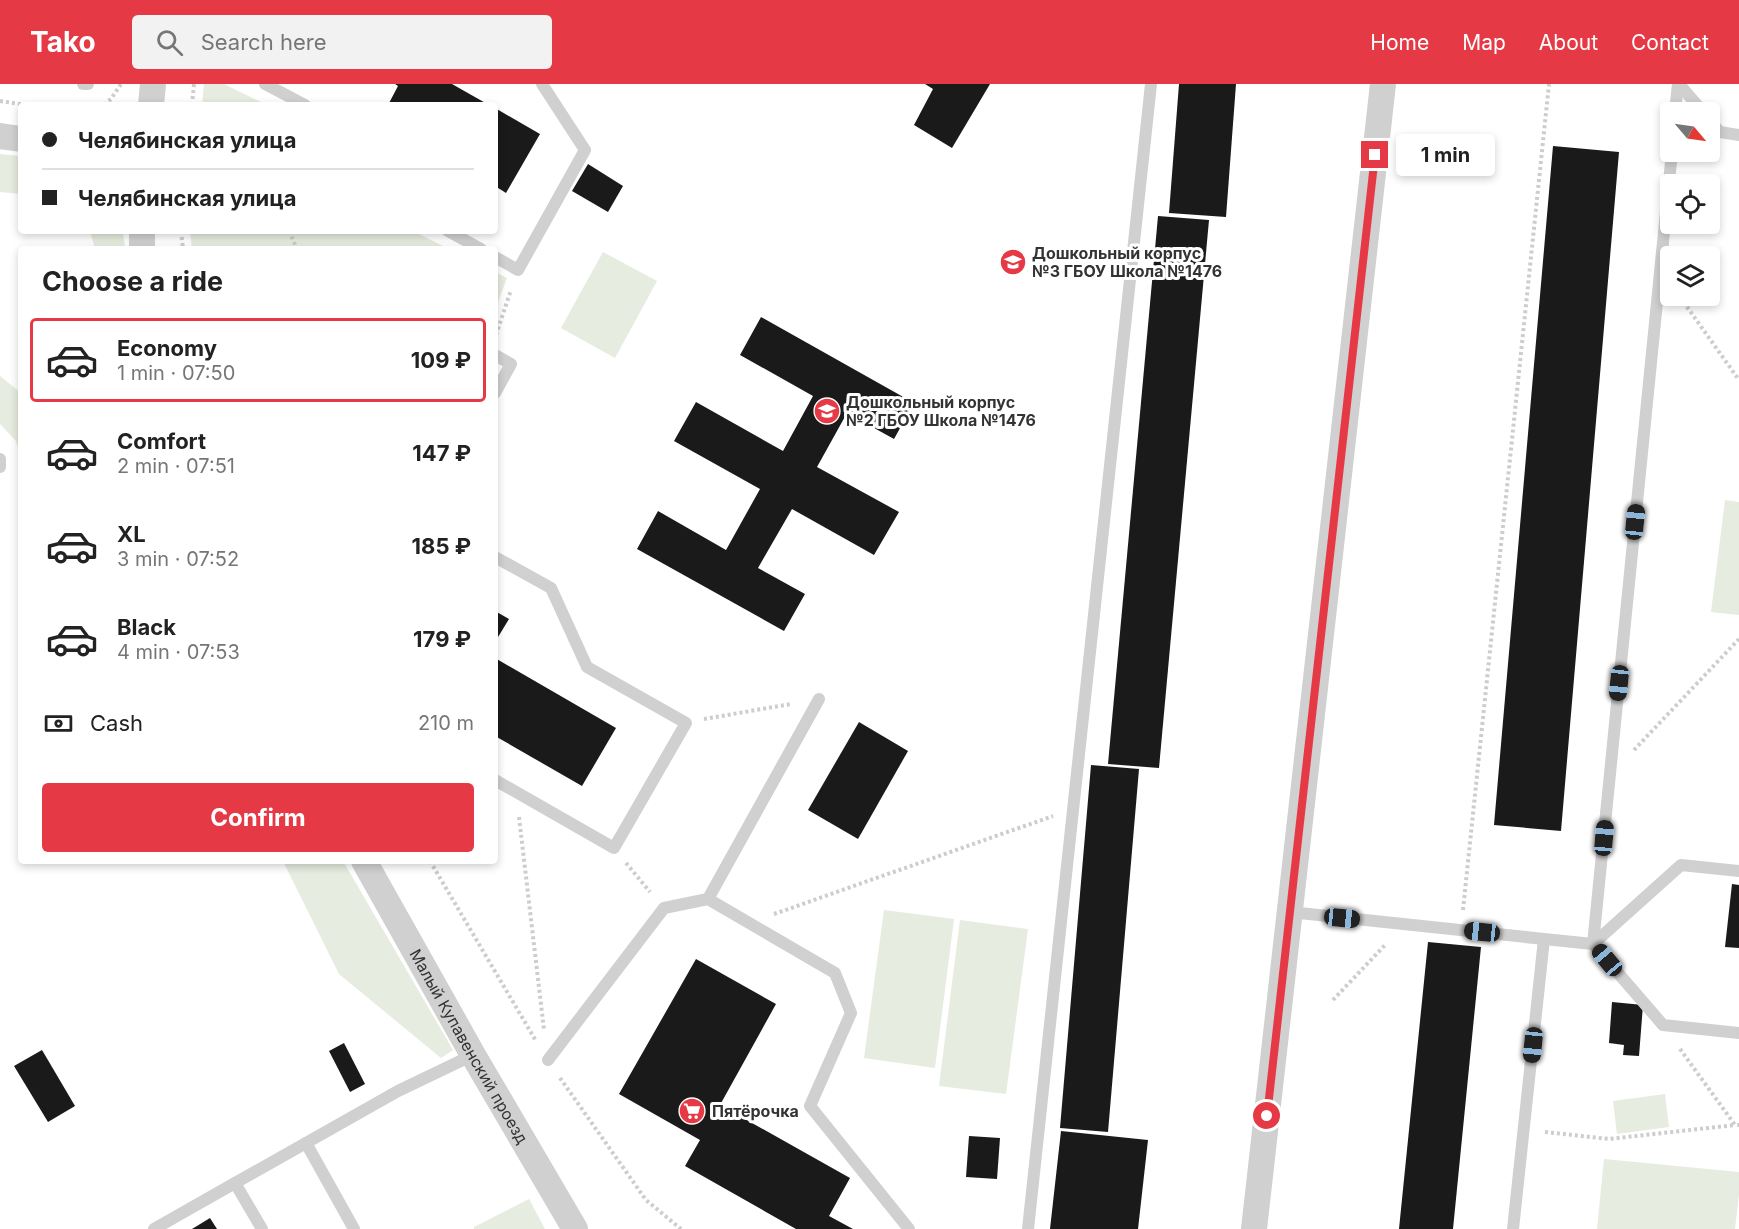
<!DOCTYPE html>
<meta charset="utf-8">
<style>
:root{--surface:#fff;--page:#f2f2f2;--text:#222;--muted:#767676;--line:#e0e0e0;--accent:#e63946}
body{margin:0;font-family:Inter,sans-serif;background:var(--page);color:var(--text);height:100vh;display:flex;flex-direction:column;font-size:22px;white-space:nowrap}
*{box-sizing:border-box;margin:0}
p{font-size:20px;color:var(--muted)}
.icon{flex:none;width:33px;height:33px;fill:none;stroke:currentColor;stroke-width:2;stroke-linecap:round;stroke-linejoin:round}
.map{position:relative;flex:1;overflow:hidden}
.side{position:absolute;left:18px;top:162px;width:480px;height:618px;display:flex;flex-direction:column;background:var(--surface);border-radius:6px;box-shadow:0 3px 9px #0003}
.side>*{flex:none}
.hud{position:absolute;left:18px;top:18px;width:480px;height:132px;border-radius:6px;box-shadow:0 3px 9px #0003;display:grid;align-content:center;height:132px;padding:0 24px;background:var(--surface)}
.needle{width:39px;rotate:119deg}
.buttons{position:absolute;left:1660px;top:18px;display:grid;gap:12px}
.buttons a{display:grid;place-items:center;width:60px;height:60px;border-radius:6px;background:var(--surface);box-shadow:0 3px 9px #0003;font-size:30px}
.end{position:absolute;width:27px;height:27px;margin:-14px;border:8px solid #e63946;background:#fff;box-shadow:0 0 0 3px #fff}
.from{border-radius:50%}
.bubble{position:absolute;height:42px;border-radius:6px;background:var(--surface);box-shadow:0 3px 9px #0003;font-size:20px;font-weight:700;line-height:42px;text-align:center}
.car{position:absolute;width:18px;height:36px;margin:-18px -9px;border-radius:8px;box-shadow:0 0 4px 2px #0007;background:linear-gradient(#222 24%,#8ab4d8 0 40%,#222 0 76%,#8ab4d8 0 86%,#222 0)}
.hud b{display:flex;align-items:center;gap:21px;height:57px;font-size:22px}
.hud b+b{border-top:2px solid var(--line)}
.hud i{width:15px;height:15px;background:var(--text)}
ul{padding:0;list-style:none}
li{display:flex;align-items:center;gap:18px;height:84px;margin:0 12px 9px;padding:0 12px;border:3px solid transparent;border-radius:6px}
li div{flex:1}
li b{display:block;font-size:22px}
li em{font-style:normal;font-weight:700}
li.active{border-color:var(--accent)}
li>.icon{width:54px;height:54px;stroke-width:1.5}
h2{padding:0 24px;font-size:27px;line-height:72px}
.pay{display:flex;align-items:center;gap:15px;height:66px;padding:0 24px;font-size:22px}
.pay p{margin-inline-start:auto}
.cta{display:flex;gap:12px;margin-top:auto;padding:12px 24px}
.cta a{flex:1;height:69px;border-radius:6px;background:var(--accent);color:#fff;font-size:24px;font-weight:700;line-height:69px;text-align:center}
header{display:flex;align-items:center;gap:36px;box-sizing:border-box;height:84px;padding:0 30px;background:var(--accent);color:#fff}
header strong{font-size:28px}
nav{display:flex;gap:33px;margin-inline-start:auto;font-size:21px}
.search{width:420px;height:54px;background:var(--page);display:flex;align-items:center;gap:15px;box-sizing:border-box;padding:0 21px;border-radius:6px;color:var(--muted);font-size:22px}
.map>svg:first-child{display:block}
.green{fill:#e6ecdf}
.building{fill:#1a1a1a}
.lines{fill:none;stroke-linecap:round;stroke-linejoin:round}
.path{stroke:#cdcdcd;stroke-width:4;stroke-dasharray:3 3;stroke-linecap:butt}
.service{stroke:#d0d0d0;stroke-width:12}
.minor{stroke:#d0d0d0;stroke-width:26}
.route{stroke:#e63946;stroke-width:8}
.labels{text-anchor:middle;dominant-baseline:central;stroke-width:6;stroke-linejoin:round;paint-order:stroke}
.poi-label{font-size:16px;font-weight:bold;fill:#333;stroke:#fff;text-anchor:start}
.street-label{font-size:16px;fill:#333;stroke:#fff}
</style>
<header>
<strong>Tako</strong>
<div class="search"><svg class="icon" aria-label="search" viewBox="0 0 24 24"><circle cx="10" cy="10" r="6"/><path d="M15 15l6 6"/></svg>Search here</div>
<nav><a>Home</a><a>Map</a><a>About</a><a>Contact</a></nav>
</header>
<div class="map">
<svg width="1739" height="1145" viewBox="0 0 1739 1145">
<rect width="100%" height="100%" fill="#fff"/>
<g class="green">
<polygon points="204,0 224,0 267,21 202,21"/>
<polygon points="0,70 21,72 21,110 0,108"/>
<polygon points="90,147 123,147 125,165 95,165"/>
<polygon points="190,147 413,147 449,165 192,165"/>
<polygon points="603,168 657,197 615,274 561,244"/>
<polygon points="495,188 507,194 495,226"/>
<polygon points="0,292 21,309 21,372 16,357 0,340"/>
<polygon points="1725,416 1739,418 1739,531 1711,528"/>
<polygon points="283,777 343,777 453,966 441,974 339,890"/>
<polygon points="884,826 954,835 935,984 864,974"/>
<polygon points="960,836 1028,845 1006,1010 939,1002"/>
<polygon points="1665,1010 1669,1043 1617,1050 1613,1017"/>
<polygon points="1604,1075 1739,1088 1739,1110 1735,1145 1597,1145"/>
<polygon points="529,1115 545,1145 474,1145 474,1143"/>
</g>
<g class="building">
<polygon points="395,0 452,0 489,21 388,21 398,2"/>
<polygon points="925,0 990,0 952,64 914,41 933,5"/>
<polygon points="1179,0 1236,0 1226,133 1169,129"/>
<polygon points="495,24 540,50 506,109 495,102"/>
<polygon points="1553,62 1619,68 1561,747 1494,741"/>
<polygon points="588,80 623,102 608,128 572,107"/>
<polygon points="1158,132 1209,136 1159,684 1108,680"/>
<polygon points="761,233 914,319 894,355 847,329 817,383 899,428 874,471 792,425 758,484 805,510 784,547 637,465 658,427 726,466 760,405 674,357 696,318 783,367 813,312 740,271"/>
<polygon points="495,527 509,535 495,558"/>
<polygon points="495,574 616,644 582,702 495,652"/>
<polygon points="859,638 908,667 858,755 808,726"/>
<polygon points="1091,681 1139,685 1108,1048 1060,1044"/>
<polygon points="1732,800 1739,801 1739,864 1725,863"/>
<polygon points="1428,858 1481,863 1453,1145 1399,1145"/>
<polygon points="696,875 776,920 720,1021 850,1094 829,1132 853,1145 796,1145 685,1082 700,1056 619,1010"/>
<polygon points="1612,918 1643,921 1639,972 1623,971 1624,961 1609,959"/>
<polygon points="344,959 365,1000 350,1008 329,967"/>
<polygon points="42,966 75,1022 48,1038 14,982"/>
<polygon points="1061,1047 1148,1056 1138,1145 1050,1145"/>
<polygon points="969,1052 1000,1054 997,1095 966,1093"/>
<polygon points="210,1134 217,1145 192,1145"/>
</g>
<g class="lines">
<g class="path">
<polyline points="0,17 27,21"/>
<polyline points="104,21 111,15 121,0"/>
<polyline points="192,21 194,0"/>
<polyline points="181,147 183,165"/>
<polyline points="289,147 297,165"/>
<polyline points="1680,213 1739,296"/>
<polyline points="496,251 511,206"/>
<polyline points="704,635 791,620"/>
<polyline points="1634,666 1739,555"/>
<polyline points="519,733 544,946"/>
<polyline points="430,777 536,957"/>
<polyline points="626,779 650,808"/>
<polyline points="1463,826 1549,0"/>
<polyline points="774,830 1053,732"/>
<polyline points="1333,916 1386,860"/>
<polyline points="1680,965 1735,1041 1739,1041"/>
<polyline points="560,994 646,1116 681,1145"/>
<polyline points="1545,1048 1609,1055 1735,1041"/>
</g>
<g class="service">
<polyline points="83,0 88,0"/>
<polyline points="265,0 305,21"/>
<polyline points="1679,0 1703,28"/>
<polyline points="1675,28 1678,0"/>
<polyline points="1710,37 1720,48 1739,51"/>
<polyline points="448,147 481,165"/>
<polyline points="495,173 518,186 585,66 542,0"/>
<polyline points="495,271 511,280 495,309"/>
<polyline points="0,375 0,383"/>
<polyline points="495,473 551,504 587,583 686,639 614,764 495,696"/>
<polyline points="708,815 819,615"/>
<polyline points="1290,828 1544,855 1513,1145"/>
<polyline points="1544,855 1593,860 1663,941 1739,949"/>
<polyline points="1593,860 1672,68"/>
<polyline points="1593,860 1681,781 1739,787"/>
<polyline points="548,976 664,824 708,815 835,889 851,929 810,1022 909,1145"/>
<polyline points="306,1059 354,1145"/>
<polyline points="154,1145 235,1099"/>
<polyline points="262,1145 235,1099 398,1007 473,971"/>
<polyline points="1028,1145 1151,0"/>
</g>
<g class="minor">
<polyline points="151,21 153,0"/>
<polyline points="0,52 21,55"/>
<polyline points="142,147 142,165"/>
<path id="s1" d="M 364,777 L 473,971 L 575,1145"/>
<polyline points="1254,1145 1383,0"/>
</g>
</g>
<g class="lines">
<polyline class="route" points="1267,1032 1375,71"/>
</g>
<defs>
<symbol id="school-disc" viewBox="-11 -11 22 22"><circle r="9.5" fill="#e63946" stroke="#fff"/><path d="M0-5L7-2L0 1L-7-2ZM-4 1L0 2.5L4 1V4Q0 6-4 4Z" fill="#fff"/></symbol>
<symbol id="supermarket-disc" viewBox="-11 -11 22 22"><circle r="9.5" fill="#e63946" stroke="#fff"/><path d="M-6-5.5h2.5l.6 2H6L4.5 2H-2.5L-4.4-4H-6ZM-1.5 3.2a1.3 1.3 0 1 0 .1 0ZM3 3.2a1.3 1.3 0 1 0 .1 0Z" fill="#fff"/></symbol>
</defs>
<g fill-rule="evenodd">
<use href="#school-disc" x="998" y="163" width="30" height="30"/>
<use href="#school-disc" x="812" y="312" width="30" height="30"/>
<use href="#supermarket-disc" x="677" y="1012" width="30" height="30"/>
</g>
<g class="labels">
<g class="poi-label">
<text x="1032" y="169">Дошкольный корпус<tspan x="1032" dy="18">№3 ГБОУ Школа №1476</tspan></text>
<text x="846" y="318">Дошкольный корпус<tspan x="846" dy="18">№2 ГБОУ Школа №1476</tspan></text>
<text x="712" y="1027">Пятёрочка</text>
</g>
<g class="street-label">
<text stroke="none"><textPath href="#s1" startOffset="213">Малый Купавенский проезд</textPath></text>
</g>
</g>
</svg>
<div class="buttons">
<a><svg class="needle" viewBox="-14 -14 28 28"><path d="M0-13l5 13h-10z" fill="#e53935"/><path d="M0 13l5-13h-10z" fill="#767676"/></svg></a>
<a><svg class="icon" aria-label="locate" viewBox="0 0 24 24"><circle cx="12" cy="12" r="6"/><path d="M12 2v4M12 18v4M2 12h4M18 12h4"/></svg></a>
<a><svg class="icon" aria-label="layers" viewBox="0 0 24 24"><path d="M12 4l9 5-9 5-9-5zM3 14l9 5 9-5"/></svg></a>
</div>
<i class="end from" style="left:1267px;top:1032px"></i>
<i class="end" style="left:1375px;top:71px"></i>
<div class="bubble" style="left:1396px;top:50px;width:99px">1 min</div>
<i class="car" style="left:1635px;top:438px;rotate:6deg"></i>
<i class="car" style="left:1619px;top:599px;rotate:186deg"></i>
<i class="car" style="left:1604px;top:754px;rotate:5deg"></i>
<i class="car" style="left:1342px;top:834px;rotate:96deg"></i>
<i class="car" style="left:1482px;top:848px;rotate:276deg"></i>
<i class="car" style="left:1607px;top:876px;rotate:320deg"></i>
<i class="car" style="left:1533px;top:961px;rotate:186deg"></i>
<div class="hud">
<b><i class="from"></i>Челябинская улица</b>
<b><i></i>Челябинская улица</b>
</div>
<section class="side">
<h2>Choose a ride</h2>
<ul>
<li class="active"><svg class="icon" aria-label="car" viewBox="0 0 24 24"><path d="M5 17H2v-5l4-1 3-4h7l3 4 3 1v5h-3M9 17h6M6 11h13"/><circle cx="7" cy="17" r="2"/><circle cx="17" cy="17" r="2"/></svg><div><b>Economy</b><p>1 min · 07:50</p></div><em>109 ₽</em></li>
<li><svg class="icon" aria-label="car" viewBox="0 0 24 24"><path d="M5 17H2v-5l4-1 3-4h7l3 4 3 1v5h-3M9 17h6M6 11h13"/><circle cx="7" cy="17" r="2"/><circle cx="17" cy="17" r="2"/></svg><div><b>Comfort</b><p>2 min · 07:51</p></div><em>147 ₽</em></li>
<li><svg class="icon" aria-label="car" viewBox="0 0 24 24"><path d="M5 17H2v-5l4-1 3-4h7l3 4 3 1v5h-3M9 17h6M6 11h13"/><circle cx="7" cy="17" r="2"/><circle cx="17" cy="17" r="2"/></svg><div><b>XL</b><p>3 min · 07:52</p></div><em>185 ₽</em></li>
<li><svg class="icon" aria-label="car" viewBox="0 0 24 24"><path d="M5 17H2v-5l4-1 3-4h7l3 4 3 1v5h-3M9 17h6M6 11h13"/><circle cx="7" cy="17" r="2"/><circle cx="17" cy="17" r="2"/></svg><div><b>Black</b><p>4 min · 07:53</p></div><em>179 ₽</em></li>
</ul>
<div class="pay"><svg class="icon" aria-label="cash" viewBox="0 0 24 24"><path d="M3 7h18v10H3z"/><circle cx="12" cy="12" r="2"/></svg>Cash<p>210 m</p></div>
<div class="cta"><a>Confirm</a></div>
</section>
</div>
